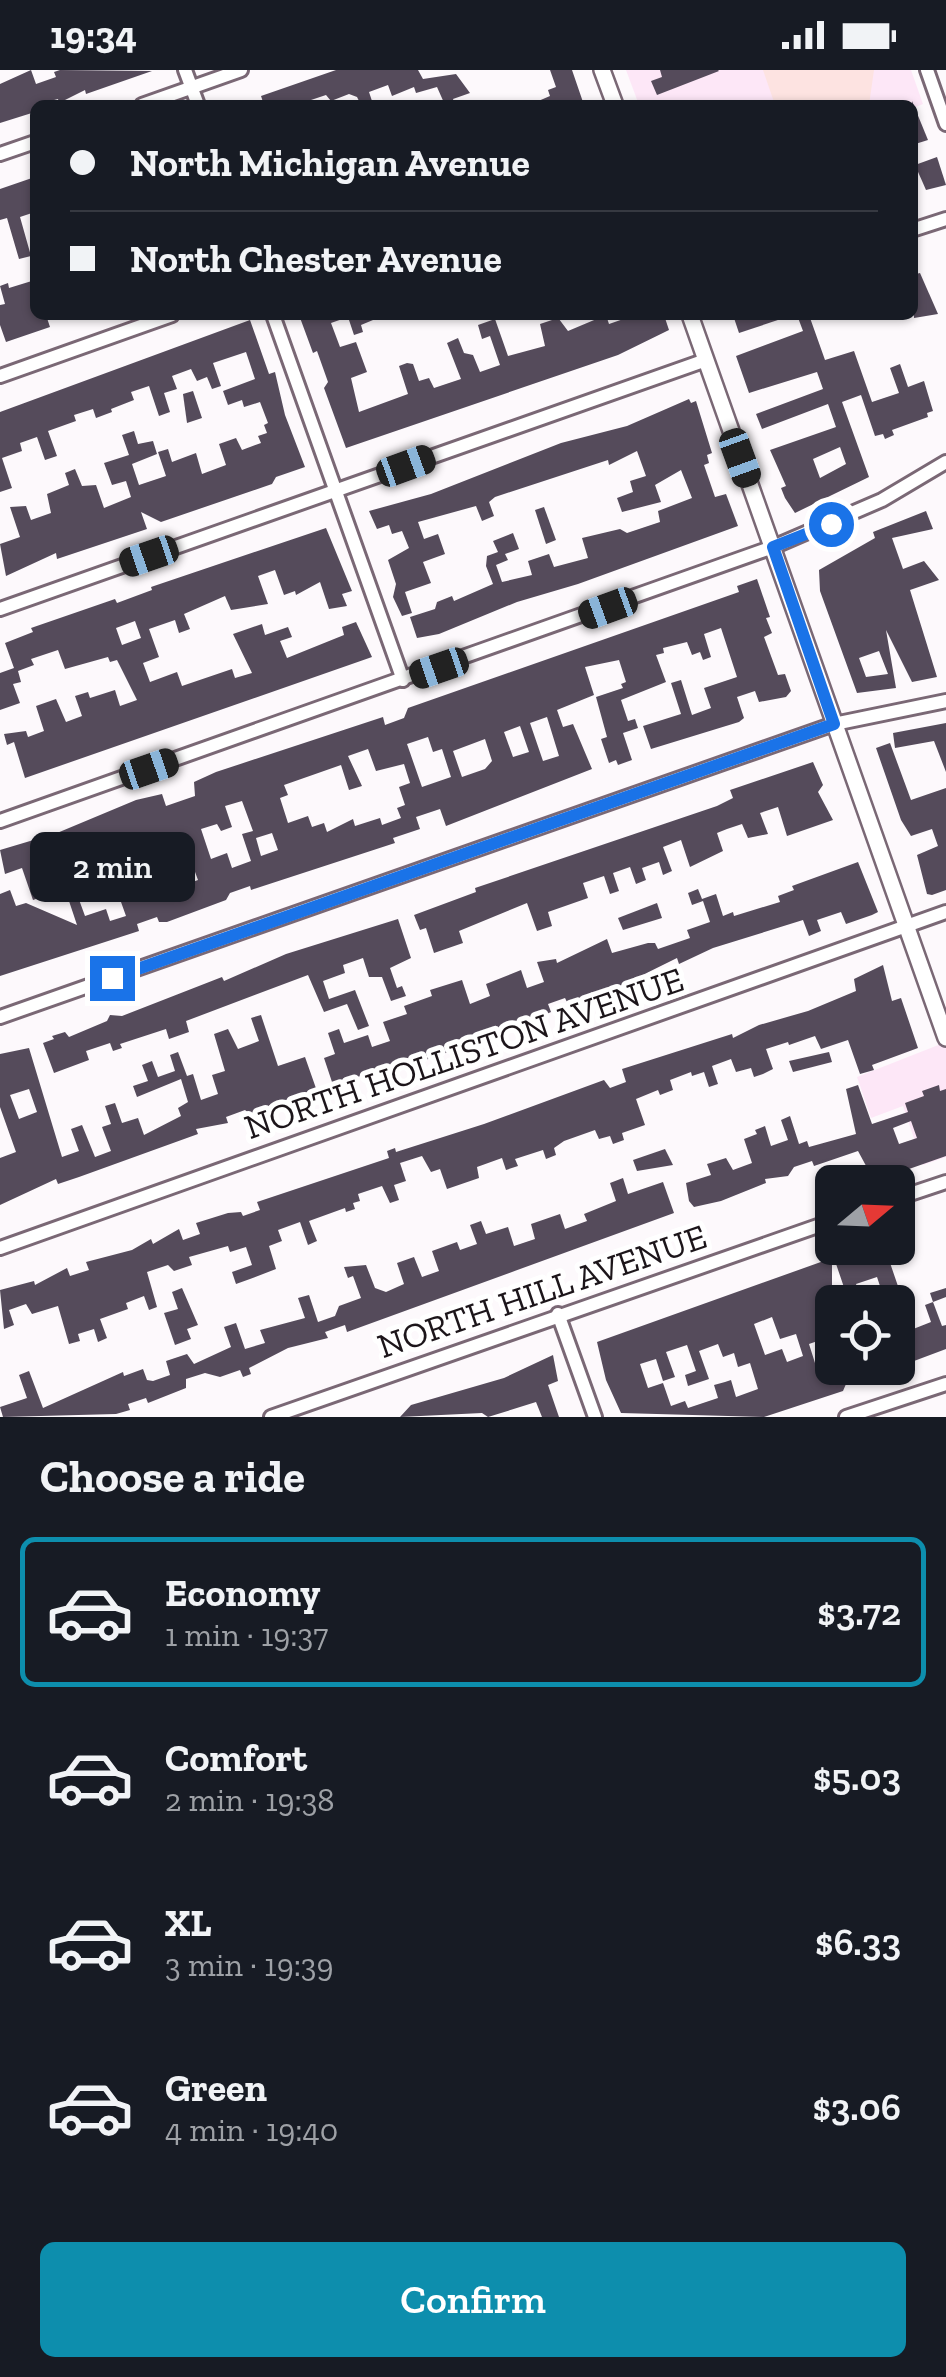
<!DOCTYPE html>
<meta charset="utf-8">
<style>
:root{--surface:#171b24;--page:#20242c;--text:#f1f3f6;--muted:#9ea1a6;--line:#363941;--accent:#0d8ead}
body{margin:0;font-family:"Zilla Slab",serif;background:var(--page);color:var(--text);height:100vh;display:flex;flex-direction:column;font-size:38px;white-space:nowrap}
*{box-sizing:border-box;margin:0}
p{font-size:32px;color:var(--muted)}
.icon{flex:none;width:55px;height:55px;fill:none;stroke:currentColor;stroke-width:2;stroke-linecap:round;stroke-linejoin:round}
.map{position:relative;height:1347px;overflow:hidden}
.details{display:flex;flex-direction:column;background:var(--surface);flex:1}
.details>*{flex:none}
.banner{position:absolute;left:30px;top:30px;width:888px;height:220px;border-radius:15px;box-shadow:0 2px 8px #0004;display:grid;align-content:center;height:220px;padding:0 40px;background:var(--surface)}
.needle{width:65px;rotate:71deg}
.fabs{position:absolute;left:815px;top:1095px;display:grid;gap:20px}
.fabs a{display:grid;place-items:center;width:100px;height:100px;border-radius:15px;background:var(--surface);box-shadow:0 2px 8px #0004;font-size:50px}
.end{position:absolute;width:45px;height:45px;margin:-22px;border:12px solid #1a73e8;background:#fff;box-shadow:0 0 0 5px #fff}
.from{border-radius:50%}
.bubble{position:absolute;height:70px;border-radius:15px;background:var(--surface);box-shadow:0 2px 8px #0004;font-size:32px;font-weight:600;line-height:70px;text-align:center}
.car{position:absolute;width:30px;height:60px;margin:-30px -15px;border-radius:12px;box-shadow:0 0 8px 2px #0007;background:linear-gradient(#222 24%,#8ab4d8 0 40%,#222 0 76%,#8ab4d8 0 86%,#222 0)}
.banner b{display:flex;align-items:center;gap:35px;height:95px;font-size:38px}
.banner b+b{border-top:2px solid var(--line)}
.banner i{width:25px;height:25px;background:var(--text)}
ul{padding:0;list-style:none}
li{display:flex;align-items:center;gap:30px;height:150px;margin:0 20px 15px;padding:0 20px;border:5px solid transparent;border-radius:15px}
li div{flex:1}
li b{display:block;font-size:38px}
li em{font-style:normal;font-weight:600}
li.on{border-color:var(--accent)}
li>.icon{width:90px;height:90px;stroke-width:1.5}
h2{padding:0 40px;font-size:45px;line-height:120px}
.button{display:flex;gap:20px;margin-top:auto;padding:20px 40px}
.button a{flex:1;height:115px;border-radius:15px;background:var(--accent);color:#fff;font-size:40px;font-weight:600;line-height:115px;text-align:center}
.status{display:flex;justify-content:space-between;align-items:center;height:70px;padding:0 50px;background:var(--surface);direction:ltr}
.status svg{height:28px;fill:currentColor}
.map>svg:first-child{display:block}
.built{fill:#fde7f7}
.green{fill:#fde3e1}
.building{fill:#554b5b;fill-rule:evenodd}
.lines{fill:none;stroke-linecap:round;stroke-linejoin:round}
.minor-casing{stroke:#7a6875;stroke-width:18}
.major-casing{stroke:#7a6875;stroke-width:20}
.minor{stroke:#fff;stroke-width:12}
.major{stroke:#fff;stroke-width:15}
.route{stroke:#1a73e8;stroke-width:12}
.labels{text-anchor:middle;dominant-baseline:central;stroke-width:10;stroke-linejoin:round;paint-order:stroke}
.street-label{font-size:35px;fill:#1c151a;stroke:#fff}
</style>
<div class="status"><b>19:34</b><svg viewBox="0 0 49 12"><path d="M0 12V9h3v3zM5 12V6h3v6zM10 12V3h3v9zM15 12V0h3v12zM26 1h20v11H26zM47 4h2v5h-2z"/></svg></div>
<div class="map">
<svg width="946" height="1347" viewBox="0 0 946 1347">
<rect width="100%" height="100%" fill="#fdf9fc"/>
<g class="built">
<polygon points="626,0 911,0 923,34 913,38 639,35"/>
<polygon points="946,972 946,1087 923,1095 903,1036 871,1048 857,1007"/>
</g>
<polygon class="green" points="763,0 874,0 869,35 775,35"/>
<g class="building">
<polygon points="31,0 36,14 56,7 54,2 60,0 152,1 86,24 85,20 59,33 58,29 35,35 35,42 0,53 0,14"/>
<polygon points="336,0 418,0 423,9 456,4 470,23 453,29 455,35 445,35 437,17 416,23 414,17 392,26 388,15 369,22 372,31 361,35 357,27 349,24 331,31 326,25 296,35 264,35 261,26"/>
<polygon points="550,0 572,0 584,35 568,35 566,31 529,35 550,26 548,20 556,17"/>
<polygon points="660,0 718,0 719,1 657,25 651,11 662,7"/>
<polygon points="912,31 928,70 912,75"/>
<polygon points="937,87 946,115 926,120 915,95"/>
<polygon points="32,108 35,142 20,147 31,186 19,189 7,148 0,150 0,119"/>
<polygon points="920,203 938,244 914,248 912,205"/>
<polygon points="35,210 35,245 46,245 50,257 6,272 0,255 0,235 5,234 0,216 8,213 9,218"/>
<polygon points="299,245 385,245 361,255 363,262 354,265 348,247 331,253 340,277 356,272 367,302 351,308 359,342 408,324 399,296 407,293 413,294 419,311 429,308 434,318 461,309 447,273 458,268 464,283 473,285 480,302 500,295 490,266 482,269 478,255 495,249 508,286 545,276 540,254 552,250 559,249 568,261 606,245 609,254 635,245 664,245 669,260 618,285 346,378 324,318 328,312 317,281 313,283"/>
<polygon points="741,245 790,245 790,246 739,263 734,248"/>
<path d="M 797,245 L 809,245 L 825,290 L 854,281 L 872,332 L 899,323 L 890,298 L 900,294 L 908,317 L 924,311 L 933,341 L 927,343 L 928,347 L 892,360 L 894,365 L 885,369 L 883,364 L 875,366 L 861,325 L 842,332 L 869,407 L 795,443 L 785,428 L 781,418 L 786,416 L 770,380 L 836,357 L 828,334 L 762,359 L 756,344 L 823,319 L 817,302 L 749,323 L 736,286 L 803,261 ZM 840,377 L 846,394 L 820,408 L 813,389 Z"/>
<polygon points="250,250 269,304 275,302 285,345 305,397 276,407 272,414 161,452 141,442 147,459 57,489 56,483 6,506 0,474 20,467 10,437 26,436 31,450 51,443 47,424 69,415 65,403 75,399 82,416 96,415 104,438 131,427 126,411 112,415 104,393 129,385 122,365 134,361 138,374 153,371 157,384 132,394 139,415 166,406 158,382 168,379 172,392 196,383 202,404 226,395 219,374 236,368 242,380 261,373 258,366 267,363 264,355 268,353 260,332 244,337 242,330 228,335 223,321 255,309 246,282 213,293 221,316 212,319 207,307 197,311 191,299 172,306 177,319 164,323 170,342 159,346 149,316 131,322 134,330 111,339 112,342 96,348 93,339 74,345 76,351 48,361 57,386 45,390 37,367 20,373 22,381 2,388 12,418 0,422 0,342"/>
<polygon points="193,321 202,348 187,353 183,324"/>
<polygon points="689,329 691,333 696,331 712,383 707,385 709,393 704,395 715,427 726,424 738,456 578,514 517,532 439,564 417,568 410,547 435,539 437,532 452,526 454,531 493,514 486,496 487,486 498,482 493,471 513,463 519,479 505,484 508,490 496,495 502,512 532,505 528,491 549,484 554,497 588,488 582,468 620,459 627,463 660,452 658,441 692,428 681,400 655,415 661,432 622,442 617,428 633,422 630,411 646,406 637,381 609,395 608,390 495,427 489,432 494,446 482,451 476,436 418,452 424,469 438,464 445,484 423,492 431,513 405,522 412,543 402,546 393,527 396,514 388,490 409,478 402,461 392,464 389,455 377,459 369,441 431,424 561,373 627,356"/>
<polygon points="544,437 556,470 546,474 535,440"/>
<path d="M 926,441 L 933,459 L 892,468 L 903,499 L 924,491 L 939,510 L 910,520 L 937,607 L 912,612 L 886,560 L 896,618 L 857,623 L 820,521 L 819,500 L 875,468 L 873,462 ZM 879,581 L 888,604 L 866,607 L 859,588 Z"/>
<path d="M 326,458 L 352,521 L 342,524 L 347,536 L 329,539 L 320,512 L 296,525 L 295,521 L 284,525 L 275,500 L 258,506 L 268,534 L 231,540 L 225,526 L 184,544 L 190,559 L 179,563 L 175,550 L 149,559 L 159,587 L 143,593 L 150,612 L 177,602 L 182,616 L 232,599 L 235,608 L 252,603 L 233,564 L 262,554 L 265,565 L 288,557 L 292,567 L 280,571 L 287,588 L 344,565 L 342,557 L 356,552 L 372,587 L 25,708 L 14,672 L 7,675 L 4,664 L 26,661 L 28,667 L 44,661 L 36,636 L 56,629 L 66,652 L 82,646 L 75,626 L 88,622 L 90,628 L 115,620 L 120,636 L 137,630 L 117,590 L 110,592 L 108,587 L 65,599 L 58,580 L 31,589 L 34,595 L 18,601 L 21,612 L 13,614 L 20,633 L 0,640 L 0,603 L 14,598 L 5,573 L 33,562 L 31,558 L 115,529 L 117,533 L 152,520 L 151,517 ZM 135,551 L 141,568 L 122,575 L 116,558 Z"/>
<path d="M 757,509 L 770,547 L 766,548 L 772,563 L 764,567 L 778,605 L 785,604 L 791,621 L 786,627 L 759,632 L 755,621 L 737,627 L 744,648 L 739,652 L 651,679 L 643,656 L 681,644 L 671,613 L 681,610 L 692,645 L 711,638 L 704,618 L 737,607 L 721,558 L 704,564 L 711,587 L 703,590 L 700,582 L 692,585 L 687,572 L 663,578 L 664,583 L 656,585 L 666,612 L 621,630 L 628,651 L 635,649 L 638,658 L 623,663 L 632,690 L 618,695 L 616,690 L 609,693 L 601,669 L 607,667 L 596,627 L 623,618 L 621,614 L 626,612 L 619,590 L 585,597 L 594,625 L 557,640 L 563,657 L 573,654 L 592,699 L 446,756 L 440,739 L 416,747 L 420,759 L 393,768 L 395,773 L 251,820 L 250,816 L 230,823 L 226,830 L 167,852 L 159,852 L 157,847 L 137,854 L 139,861 L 0,906 L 0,824 L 10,820 L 16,836 L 26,833 L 77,855 L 65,819 L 33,830 L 22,798 L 5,804 L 0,780 L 57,763 L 136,730 L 162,724 L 166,736 L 195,726 L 194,712 L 216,702 L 383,647 L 385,655 L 404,648 L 408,638 L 739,522 L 737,516 ZM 547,647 L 559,686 L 543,691 L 530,653 ZM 520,656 L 529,682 L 513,687 L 504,662 ZM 428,667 L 433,682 L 442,679 L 451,707 L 422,717 L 407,674 ZM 485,669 L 492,691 L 485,699 L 462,707 L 453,681 ZM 368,679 L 376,701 L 404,694 L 410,713 L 399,717 L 405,735 L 397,738 L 401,748 L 382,755 L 380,748 L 355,756 L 353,749 L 327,762 L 324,753 L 312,757 L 308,746 L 288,753 L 280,728 L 288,725 L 284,715 L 341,695 L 349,720 L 362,716 L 348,686 ZM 242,731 L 253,761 L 242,764 L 251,791 L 232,798 L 227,783 L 211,789 L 201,759 L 217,754 L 221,761 L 232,757 L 225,736 ZM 272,763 L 278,780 L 261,786 L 256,768 ZM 87,777 L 89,785 L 113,782 L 132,823 L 121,832 L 126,846 L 110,851 L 106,839 L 85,846 L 74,816 L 95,808 L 90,796 L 76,802 L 70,783 ZM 188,783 L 198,810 L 179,817 L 170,789 Z"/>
<polygon points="946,653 946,702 934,671 895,678 893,663"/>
<polygon points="890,673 911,730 946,718 946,820 932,825 927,824 917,785 938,776 932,759 911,766 901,750 876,678"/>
<polygon points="813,692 823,715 818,722 833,750 787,766 778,737 760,743 768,764 748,768 742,754 727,759 717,763 723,781 690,797 681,770 663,777 672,801 663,805 659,792 642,798 646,810 636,814 630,797 613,803 619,821 610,824 604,806 583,813 588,828 548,842 552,856 537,861 527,833 459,861 463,873 434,883 426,858 420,860 414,845 476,822 475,818 717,736 733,728 730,720"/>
<polygon points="858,792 878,842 872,845 846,854 841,842 817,850 821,861 809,866 803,850 713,878 679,894 677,888 588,932 570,938 565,928 548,934 551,942 507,962 390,1002 388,997 333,1015 324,988 335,984 328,963 339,959 344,973 368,965 372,977 390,971 383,952 407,944 404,936 432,926 430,920 462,910 470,934 490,926 486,914 521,900 527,918 544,912 537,892 556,889 557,893 607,869 612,883 648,873 655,873 658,879 690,868 687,860 710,852 703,831 692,835 688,823 698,819 702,829 716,824 723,846 733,842 734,846 780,832 778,826 794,820 792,816"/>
<polygon points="657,833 662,848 623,860 618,848"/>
<polygon points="398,849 411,888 390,898 397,918 402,916 406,926 391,931 382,907 369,907 363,888 343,895 345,903 323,911 329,929 355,920 369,956 358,960 347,934 324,942 308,905 186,951 189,962 169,969 166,959 120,974 122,978 113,981 110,973 86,981 89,990 54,1003 43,973 54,969 52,966 65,962 69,967 107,951 110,945 122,946 222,907 224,911 286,884"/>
<polygon points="883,895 892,931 901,928 918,978 872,995 874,1000 860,1004 848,970 821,979 815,966 789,975 788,972 766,979 773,999 763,1004 754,1007 751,998 736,1002 731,989 712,996 718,1014 709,1017 704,1002 692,1006 691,1002 670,1010 673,1020 660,1025 658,1020 636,1029 645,1055 622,1063 624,1070 613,1074 610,1066 599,1069 595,1060 564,1071 554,1078 556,1085 546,1089 543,1080 515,1089 518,1096 506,1100 502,1088 477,1097 479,1108 447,1119 440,1099 431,1102 422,1086 400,1093 406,1111 394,1115 399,1130 390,1133 382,1116 358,1124 360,1131 353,1133 355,1139 346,1142 345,1138 309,1151 317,1171 308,1175 300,1152 278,1160 282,1171 269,1176 276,1199 250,1209 236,1214 232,1202 252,1195 246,1177 230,1182 228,1176 189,1187 192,1195 174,1201 168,1195 147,1202 157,1237 149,1240 144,1226 126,1233 128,1239 100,1249 107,1268 98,1272 94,1259 78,1264 80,1271 69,1274 58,1236 32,1244 26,1234 9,1240 14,1255 4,1259 0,1220 34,1211 35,1215 67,1198 70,1206 89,1200 86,1192 132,1180 151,1169 153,1174 179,1159 183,1170 200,1164 196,1153 228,1143 241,1142 243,1146 260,1140 257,1132 389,1088 387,1081 395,1078 396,1082 484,1054 604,1010 610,1018 626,1012 622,999 732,964 733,968 759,955 808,941 856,921 854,909"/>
<path d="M 261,945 L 278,996 L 305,987 L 318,1024 L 275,1032 L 252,1046 L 245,1040 L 226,1047 L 228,1053 L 196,1059 L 198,1064 L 79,1107 L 58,1114 L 56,1109 L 0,1135 L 0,1088 L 16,1082 L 0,1037 L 0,984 L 29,978 L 62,1087 L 79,1081 L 71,1059 L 82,1055 L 95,1087 L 111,1081 L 102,1057 L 111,1054 L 105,1036 L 115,1033 L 122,1053 L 138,1048 L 144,1065 L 181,1046 L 178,1038 L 188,1032 L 181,1009 L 137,1027 L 133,1016 L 148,1011 L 142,995 L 152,991 L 158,1007 L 175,1001 L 170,985 L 178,982 L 187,1006 L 193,1004 L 201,1030 L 218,1024 L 212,1005 L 225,1001 L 214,964 L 228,959 L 238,979 L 259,971 L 251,948 ZM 29,1019 L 37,1042 L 19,1049 L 10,1025 Z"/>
<polygon points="829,982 832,992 793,1002 789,991"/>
<path d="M 858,1015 L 872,1054 L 908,1042 L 905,1033 L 924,1026 L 922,1021 L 939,1015 L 940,1021 L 946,1019 L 946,1086 L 892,1105 L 889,1099 L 871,1105 L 858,1081 L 814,1096 L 812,1091 L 794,1097 L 788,1106 L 765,1109 L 766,1113 L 721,1131 L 694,1137 L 689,1131 L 686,1113 L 711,1105 L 707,1094 L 726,1088 L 733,1100 L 752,1093 L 744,1069 L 757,1064 L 755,1060 L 765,1056 L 771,1076 L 788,1070 L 781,1050 L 790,1046 L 799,1074 L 807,1071 L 809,1077 L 856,1064 L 846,1019 ZM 911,1051 L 917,1068 L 899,1074 L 893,1058 Z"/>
<polygon points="665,1079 673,1095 637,1101 633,1090"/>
<polygon points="623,1108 628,1124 663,1112 674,1143 347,1262 345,1255 325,1262 328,1268 288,1278 249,1298 251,1304 243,1307 240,1300 220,1307 205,1303 186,1309 186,1318 148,1333 146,1328 128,1334 130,1340 116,1344 3,1347 0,1337 27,1328 19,1305 29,1301 43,1338 123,1302 124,1306 143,1299 147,1310 153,1311 170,1305 166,1291 187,1284 194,1294 231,1277 224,1257 236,1253 245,1279 265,1273 260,1260 305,1248 298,1228 309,1225 318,1252 335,1246 339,1236 361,1228 353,1206 348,1208 344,1197 366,1195 375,1218 386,1222 404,1214 397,1193 414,1187 422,1207 439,1201 432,1181 457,1172 460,1180 477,1174 470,1155 481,1151 486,1164 508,1157 514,1176 535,1169 531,1154 560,1144 565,1159 587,1151 584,1144 616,1131 610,1113"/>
<polygon points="863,1178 880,1178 884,1188 888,1187 900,1222 882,1222 877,1207 856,1214 861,1228 849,1232 834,1188"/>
<path d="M 832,1188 L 832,1266 L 809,1274 L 815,1293 L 832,1287 L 832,1298 L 891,1299 L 846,1314 L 843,1321 L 764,1347 L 621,1343 L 606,1310 L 597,1272 ZM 772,1247 L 780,1269 L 796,1264 L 803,1286 L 787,1292 L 782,1279 L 765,1285 L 754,1254 ZM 718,1274 L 723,1287 L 734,1283 L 738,1297 L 750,1293 L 758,1319 L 736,1327 L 731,1310 L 725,1312 L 714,1315 L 718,1328 L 688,1338 L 685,1331 L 671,1336 L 663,1313 L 648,1318 L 640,1294 L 656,1289 L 663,1311 L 675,1307 L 666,1282 L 687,1275 L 696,1301 L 685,1305 L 688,1316 L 709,1309 L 699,1281 Z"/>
<polygon points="182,1218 198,1255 187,1259 191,1269 175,1275 164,1243 178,1239 172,1222"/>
<polygon points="946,1218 946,1227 933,1232 942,1256 946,1255 946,1279 906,1294 900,1292 898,1265 931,1252 925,1235 933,1232 930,1223"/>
<polygon points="553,1285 558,1311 548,1315 559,1347 542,1347 536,1332 488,1347 482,1343 400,1347 411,1335 504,1308"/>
</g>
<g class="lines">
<defs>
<g id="minor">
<polyline points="185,0 198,35"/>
<polyline points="927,0 946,54"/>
<polyline points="142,35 241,0"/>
<polyline points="0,84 35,72"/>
<polyline points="912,160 946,149"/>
<polyline points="273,245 403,610"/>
<polyline points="0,306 172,245"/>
<polyline points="0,539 706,290"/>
<polyline points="0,751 773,477 882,430 946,392"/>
<polyline points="0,947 834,654 946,631"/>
<polyline points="898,1128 946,1112"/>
<polyline points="0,1178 946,842"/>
<polyline points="558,1244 595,1347"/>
<polyline points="271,1347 832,1151"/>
<polyline points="846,1347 946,1314"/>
</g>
<g id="major">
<polyline points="602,0 615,35"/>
<polyline points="690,245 946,968"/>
</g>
</defs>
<use href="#minor" class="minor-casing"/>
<use href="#major" class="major-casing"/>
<use href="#minor" class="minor"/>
<use href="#major" class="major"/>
</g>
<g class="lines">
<polyline class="route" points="112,908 834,654 773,477 831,454"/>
</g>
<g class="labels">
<g class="street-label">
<text transform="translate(464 983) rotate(-19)">NORTH HOLLISTON AVENUE</text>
<text transform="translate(542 1221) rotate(-19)">NORTH HILL AVENUE</text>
</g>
</g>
</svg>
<div class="fabs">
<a><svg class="needle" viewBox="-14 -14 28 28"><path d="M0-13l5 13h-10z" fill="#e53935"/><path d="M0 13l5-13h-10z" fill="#9ea1a6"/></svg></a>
<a><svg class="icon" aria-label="locate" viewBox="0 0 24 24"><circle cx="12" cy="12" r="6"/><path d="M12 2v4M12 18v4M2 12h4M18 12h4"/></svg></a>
</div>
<i class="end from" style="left:831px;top:454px"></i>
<i class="end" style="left:112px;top:908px"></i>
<div class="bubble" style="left:30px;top:762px;width:165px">2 min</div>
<i class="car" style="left:740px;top:388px;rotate:160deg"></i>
<i class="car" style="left:406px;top:396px;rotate:70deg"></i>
<i class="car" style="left:149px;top:486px;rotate:251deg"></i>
<i class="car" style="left:608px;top:538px;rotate:250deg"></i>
<i class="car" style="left:439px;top:598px;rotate:251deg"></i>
<i class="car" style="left:149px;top:699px;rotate:71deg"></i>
<div class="banner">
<b><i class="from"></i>North Michigan Avenue</b>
<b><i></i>North Chester Avenue</b>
</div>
</div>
<section class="details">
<h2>Choose a ride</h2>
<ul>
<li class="on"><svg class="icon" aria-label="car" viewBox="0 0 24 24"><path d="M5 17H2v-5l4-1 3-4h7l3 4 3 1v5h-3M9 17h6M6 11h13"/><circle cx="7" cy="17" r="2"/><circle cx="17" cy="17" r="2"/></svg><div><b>Economy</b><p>1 min · 19:37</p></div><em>$3.72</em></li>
<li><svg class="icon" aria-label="car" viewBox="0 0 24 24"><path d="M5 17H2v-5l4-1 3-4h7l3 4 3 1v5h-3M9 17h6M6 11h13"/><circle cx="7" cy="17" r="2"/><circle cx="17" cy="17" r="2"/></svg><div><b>Comfort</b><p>2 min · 19:38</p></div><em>$5.03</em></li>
<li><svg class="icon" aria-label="car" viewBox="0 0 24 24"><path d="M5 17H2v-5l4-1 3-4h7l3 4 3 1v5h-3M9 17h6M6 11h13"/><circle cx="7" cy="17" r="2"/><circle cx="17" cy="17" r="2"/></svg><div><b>XL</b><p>3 min · 19:39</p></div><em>$6.33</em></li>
<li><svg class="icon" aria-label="car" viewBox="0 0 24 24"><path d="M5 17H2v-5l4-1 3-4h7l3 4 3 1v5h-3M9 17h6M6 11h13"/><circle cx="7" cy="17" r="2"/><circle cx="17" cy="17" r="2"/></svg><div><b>Green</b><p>4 min · 19:40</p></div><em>$3.06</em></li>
</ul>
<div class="button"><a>Confirm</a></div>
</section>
